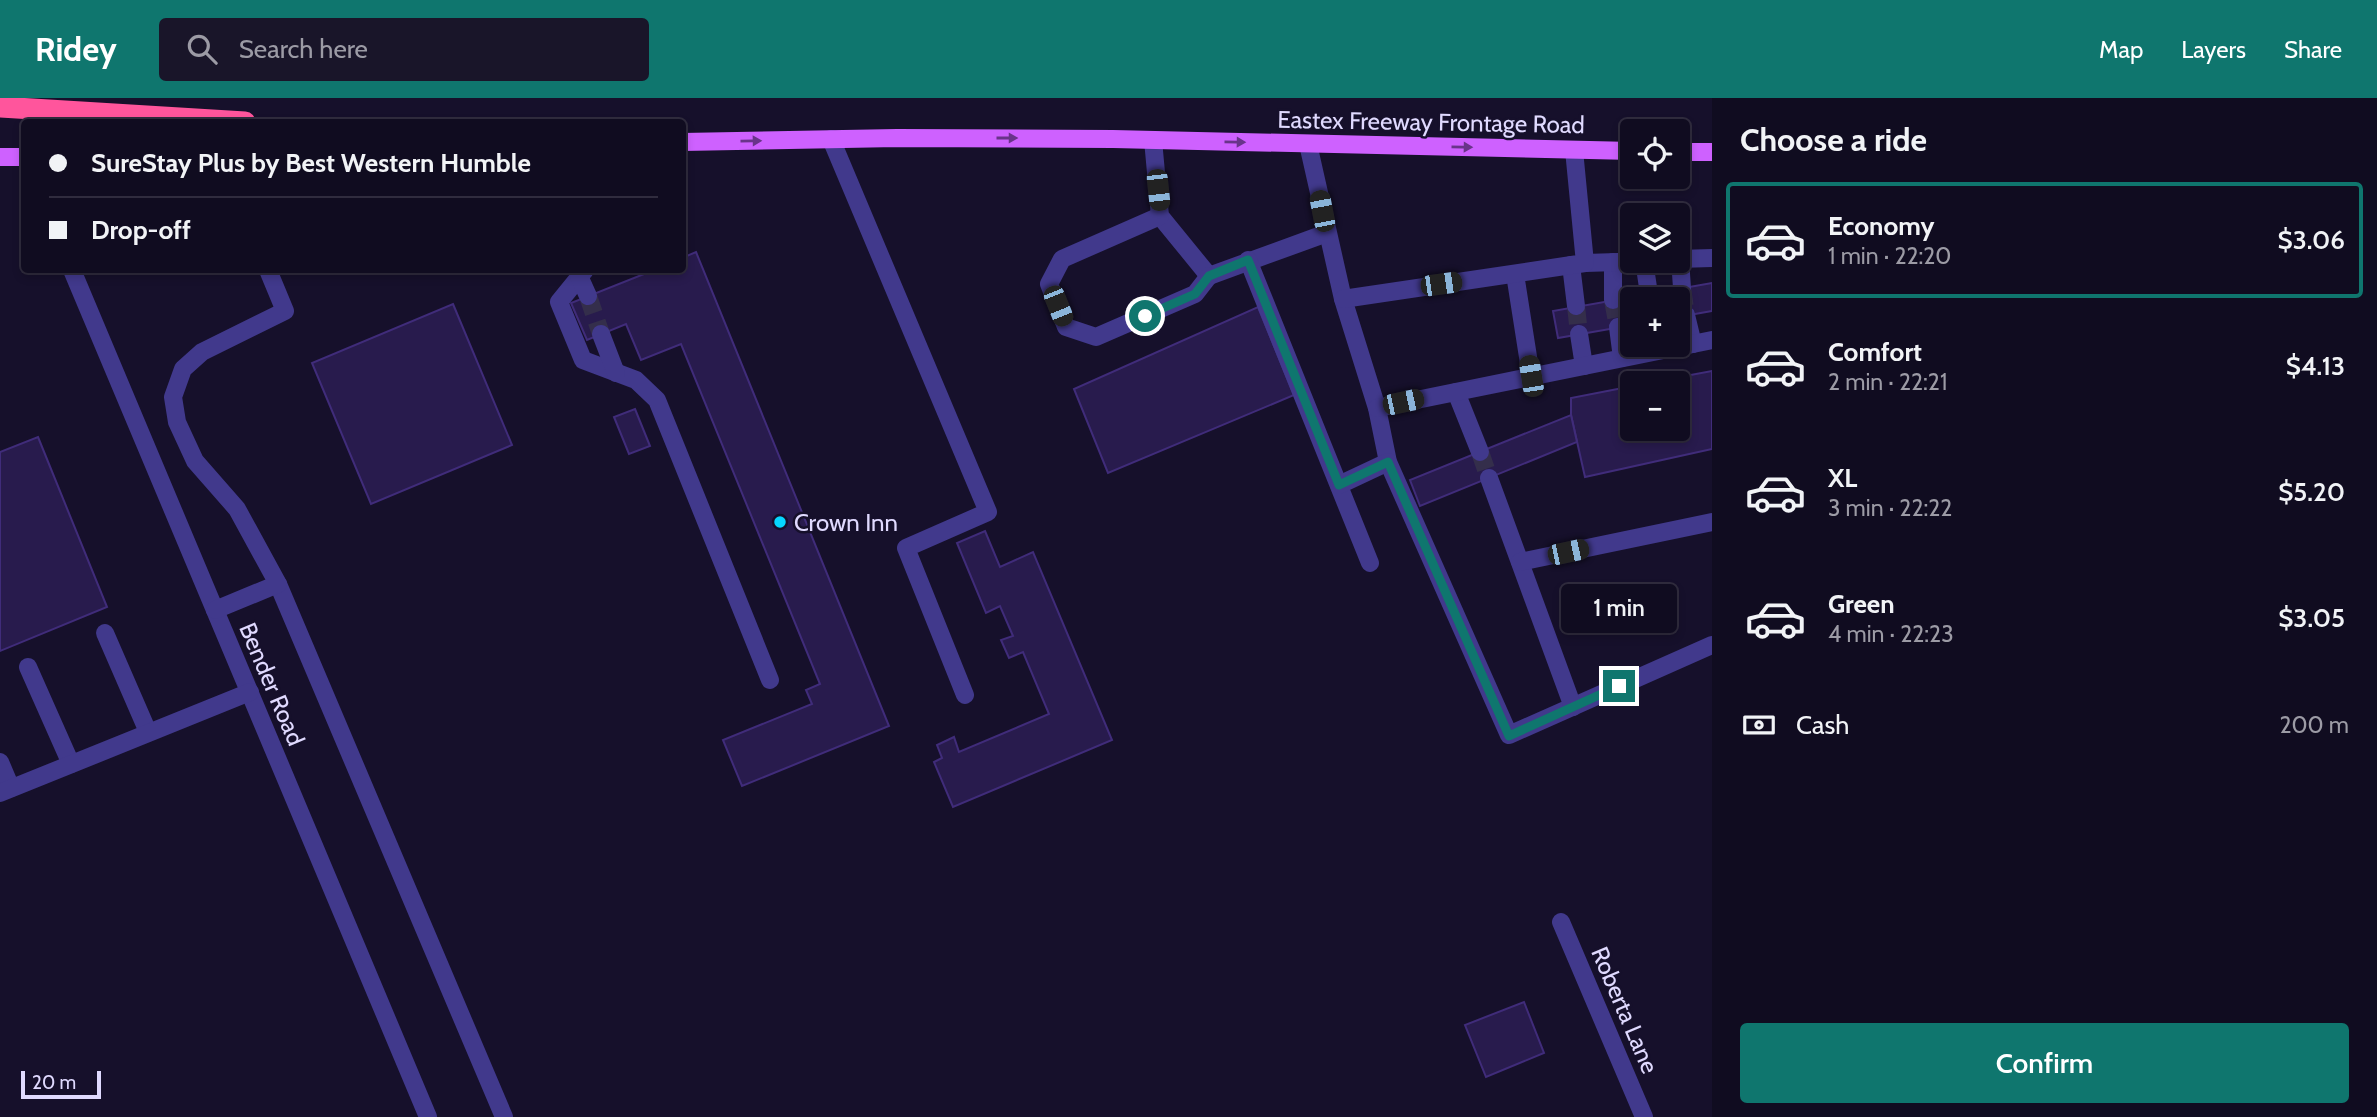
<!DOCTYPE html>
<meta charset="utf-8">
<style>
:root{--surface:#100c20;--page:#191529;--text:#f1f3f6;--muted:#9c9ba5;--line:#302c3e;--accent:#0f766e}
body{margin:0;font-family:Cabin,sans-serif;background:var(--page);color:var(--text);height:100vh;display:flex;flex-direction:column;font-size:26px;white-space:nowrap}
*{box-sizing:border-box;margin:0}
p{font-size:23px;color:var(--muted)}
.icon{flex:none;width:38px;height:38px;fill:none;stroke:currentColor;stroke-width:2;stroke-linecap:round;stroke-linejoin:round}
.map{position:relative;flex:1;overflow:hidden}
.sheet{display:flex;flex-direction:column;background:var(--surface);width:665px}
.sheet>*{flex:none}
.guide{position:absolute;left:21px;top:21px;width:665px;height:154px;border-radius:7px;box-shadow:0 4px 10px #0003,0 0 0 2px var(--line);display:grid;align-content:center;height:154px;padding:0 28px;background:var(--surface)}
.controls{position:absolute;left:1620px;top:21px;display:grid;gap:14px}
.controls a{display:grid;place-items:center;width:70px;height:70px;border-radius:7px;background:var(--surface);box-shadow:0 4px 10px #0003,0 0 0 2px var(--line);font-size:35px}
.scale{position:absolute;left:21px;bottom:18px;width:80px;box-sizing:border-box;padding-left:7px;border:4px solid #e0daff;border-top:0;font-size:19px;line-height:24px;white-space:nowrap;color:#e0daff;-webkit-text-stroke:5px #16102b;paint-order:stroke}
.end{position:absolute;width:32px;height:32px;margin:-16px;border:9px solid #0f766e;background:#fff;box-shadow:0 0 0 4px #fff}
.from{border-radius:50%}
.bubble{position:absolute;height:49px;border-radius:7px;background:var(--surface);box-shadow:0 4px 10px #0003,0 0 0 2px var(--line);font-size:23px;font-weight:600;line-height:49px;text-align:center}
.car{position:absolute;width:21px;height:42px;margin:-21px -10px;border-radius:9px;box-shadow:0 0 5px 2px #0007;background:linear-gradient(#222 24%,#8ab4d8 0 40%,#222 0 76%,#8ab4d8 0 86%,#222 0)}
.guide b{display:flex;align-items:center;gap:24px;height:66px;font-size:26px}
.guide b+b{border-top:2px solid var(--line)}
.guide i{width:18px;height:18px;background:var(--text)}
ul{padding:0;list-style:none}
li{display:flex;align-items:center;gap:21px;height:116px;margin:0 14px 10px;padding:0 14px;border:4px solid transparent;border-radius:7px}
li div{flex:1}
li b{display:block;font-size:26px}
li em{font-style:normal;font-weight:600}
li.active{border-color:var(--accent)}
li>.icon{width:63px;height:63px;stroke-width:1.5}
h2{padding:0 28px;font-size:32px;line-height:84px}
.pay{display:flex;align-items:center;gap:18px;height:77px;padding:0 28px;font-size:26px}
.pay p{margin-inline-start:auto}
.primary-button{display:flex;gap:14px;margin-top:auto;padding:14px 28px}
.primary-button a{flex:1;height:80px;border-radius:7px;background:var(--accent);color:#fff;font-size:28px;font-weight:600;line-height:80px;text-align:center}
header{display:flex;align-items:center;gap:42px;box-sizing:border-box;height:98px;padding:0 35px;background:var(--accent);color:#fff}
header strong{font-size:33px}
nav{display:flex;gap:38px;margin-inline-start:auto;font-size:24px}
.search{width:490px;height:63px;background:var(--page);display:flex;align-items:center;gap:18px;box-sizing:border-box;padding:0 24px;border-radius:7px;color:var(--muted);font-size:26px}
main{display:flex;flex:1;min-height:0}
.map>svg:first-child{display:block}
.building{fill:#281b4d;stroke:#402c7a;stroke-width:2}
.lines{fill:none;stroke-linecap:round;stroke-linejoin:round}
.minor-tunnel{stroke:#342e4b;stroke-width:18;stroke-dasharray:18 9;stroke-linecap:butt}
.minor{stroke:#41398c;stroke-width:18}
.major{stroke:#ce61ff;stroke-width:18}
.highway{stroke:#ff559c;stroke-width:21}
.oneway{fill:#69348a}
.route{stroke:#0f766e;stroke-width:9}
.poi-dot{fill:#06d7ff;stroke:#16102b;stroke-width:2.5}
.labels{text-anchor:middle;dominant-baseline:central;stroke-width:5;stroke-linejoin:round;paint-order:stroke}
.street-label{font-size:24px;fill:#e0daff;stroke:#16102b}
.poi-label{font-size:24px;fill:#e0daff;stroke:#16102b;text-anchor:start}
</style>
<header>
<strong>Ridey</strong>
<div class="search"><svg class="icon" aria-label="search" viewBox="0 0 24 24"><circle cx="10" cy="10" r="6"/><path d="M15 15l6 6"/></svg>Search here</div>
<nav><a>Map</a><a>Layers</a><a>Share</a></nav>
</header>
<main>
<div class="map">
<svg width="1712" height="1019" viewBox="0 0 1712 1019">
<rect width="100%" height="100%" fill="#16102b"/>
<g class="building">
<polygon points="696,154 889,628 742,688 723,642 812,606 806,592 820,586 681,246 641,262 626,226 587,242 571,205 654,172 682,172 682,160"/>
<polygon points="1712,185 1712,213 1678,219 1678,201 1633,201 1633,227 1558,240 1553,213"/>
<polygon points="453,206 512,347 371,406 312,265"/>
<polygon points="1258,209 1294,297 1108,375 1074,291"/>
<polygon points="1712,273 1712,351 1585,379 1571,317 1571,300 1633,288 1633,331 1678,331 1678,285 1648,285"/>
<polygon points="635,311 650,348 629,356 614,319"/>
<polygon points="1571,317 1577,344 1420,408 1410,382"/>
<polygon points="38,339 107,509 0,553 0,354"/>
<polygon points="985,433 1000,469 1033,454 1112,642 953,709 934,664 942,660 937,647 954,639 959,654 1049,616 1023,554 1009,560 1001,542 1013,538 1000,508 986,515 957,445"/>
<polygon points="1524,904 1544,955 1486,979 1465,927"/>
</g>
<g class="lines">
<g class="minor-tunnel">
<polyline points="1682,190 1686,217"/>
<polyline points="588,198 601,236"/>
<polyline points="1613,202 1618,229"/>
<polyline points="1576,208 1579,236"/>
<polyline points="1480,354 1489,380"/>
</g>
<g class="minor">
<polyline points="831,41 988,414 906,450 965,597"/>
<polyline points="1153,42 1160,118 1209,178 1327,135"/>
<polyline points="1308,46 1343,201 1377,310 1388,364 1509,637 1712,547"/>
<polyline points="1160,118 1062,161 1049,186 1066,229 1096,239 1195,196 1209,178"/>
<polyline points="1678,161 1712,160"/>
<polyline points="1680,161 1682,190"/>
<polyline points="1248,162 1370,465"/>
<polyline points="1644,163 1649,196"/>
<polyline points="1613,164 1613,202"/>
<polyline points="1585,165 1650,163"/>
<polyline points="1571,167 1576,208"/>
<polyline points="72,172 428,1019"/>
<polyline points="585,172 559,204 583,262 636,282 657,302 770,582"/>
<polyline points="1515,176 1531,278"/>
<polyline points="579,178 588,198"/>
<polyline points="1343,201 1585,165 1574,52"/>
<polyline points="1686,217 1693,246"/>
<polyline points="1618,229 1622,260"/>
<polyline points="601,236 616,275"/>
<polyline points="1579,236 1584,268"/>
<polyline points="1456,294 1480,354"/>
<polyline points="1377,310 1712,242"/>
<polyline points="1489,380 1573,609"/>
<polyline points="1339,387 1388,364"/>
<polyline points="1520,464 1712,424"/>
<polyline points="278,486 504,1019"/>
<polyline points="215,512 278,486 237,411 195,363 177,324 173,299 183,271 202,254 285,213 268,172"/>
<polyline points="105,535 148,634"/>
<polyline points="28,569 71,666"/>
<polyline points="0,664 11,690"/>
<polyline points="0,695 250,594"/>
<polyline points="1561,824 1644,1019"/>
</g>
<g class="major">
<polyline points="682,44 897,40 1113,41 1633,53"/>
<polyline points="1678,54 1712,54"/>
<polyline points="0,59 24,59"/>
</g>
<polyline class="highway" points="0,9 245,24"/>
</g>
<defs><path id="oneway-solid" d="M-6-.8H1V-3.2L6.5 0L1 3.2V.8H-6Z" transform="scale(1.75)"/></defs>
<g class="oneway">
<use href="#oneway-solid" transform="translate(1007 40)"/>
<use href="#oneway-solid" transform="translate(751 43) rotate(-1)"/>
<use href="#oneway-solid" transform="translate(1235 44) rotate(1)"/>
<use href="#oneway-solid" transform="translate(1462 49) rotate(1)"/>
</g>
<g class="lines">
<polyline class="route" points="1145,218 1195,196 1209,178 1248,162 1339,387 1388,364 1509,638 1619,588"/>
</g>
<circle class="poi-dot" cx="780" cy="424" r="7"/>
<g class="labels">
<g class="street-label">
<text transform="translate(1431 24) rotate(1)">Eastex Freeway Frontage Road</text>
<text transform="translate(272 586) rotate(67)">Bender Road</text>
<text transform="translate(1625 912) rotate(67)">Roberta Lane</text>
</g>
<g class="poi-label">
<text x="794" y="424">Crown Inn</text>
</g>
</g>
</svg>
<div class="controls">
<a><svg class="icon" aria-label="locate" viewBox="0 0 24 24"><circle cx="12" cy="12" r="6"/><path d="M12 2v4M12 18v4M2 12h4M18 12h4"/></svg></a>
<a><svg class="icon" aria-label="layers" viewBox="0 0 24 24"><path d="M12 4l9 5-9 5-9-5zM3 14l9 5 9-5"/></svg></a>
<a>+</a>
<a>−</a>
</div>
<div class="scale">20 m</div>
<i class="end from" style="left:1145px;top:218px"></i>
<i class="end" style="left:1619px;top:588px"></i>
<div class="bubble" style="left:1561px;top:486px;width:116px">1 min</div>
<i class="car" style="left:1158px;top:92px;rotate:174deg"></i>
<i class="car" style="left:1322px;top:113px;rotate:349deg"></i>
<i class="car" style="left:1441px;top:186px;rotate:82deg"></i>
<i class="car" style="left:1058px;top:208px;rotate:158deg"></i>
<i class="car" style="left:1531px;top:278px;rotate:351deg"></i>
<i class="car" style="left:1403px;top:304px;rotate:78deg"></i>
<i class="car" style="left:1568px;top:454px;rotate:78deg"></i>
<div class="guide">
<b><i class="from"></i>SureStay Plus by Best Western Humble</b>
<b><i></i>Drop-off</b>
</div>
</div>
<section class="sheet">
<h2>Choose a ride</h2>
<ul>
<li class="active"><svg class="icon" aria-label="car" viewBox="0 0 24 24"><path d="M5 17H2v-5l4-1 3-4h7l3 4 3 1v5h-3M9 17h6M6 11h13"/><circle cx="7" cy="17" r="2"/><circle cx="17" cy="17" r="2"/></svg><div><b>Economy</b><p>1 min · 22:20</p></div><em>$3.06</em></li>
<li><svg class="icon" aria-label="car" viewBox="0 0 24 24"><path d="M5 17H2v-5l4-1 3-4h7l3 4 3 1v5h-3M9 17h6M6 11h13"/><circle cx="7" cy="17" r="2"/><circle cx="17" cy="17" r="2"/></svg><div><b>Comfort</b><p>2 min · 22:21</p></div><em>$4.13</em></li>
<li><svg class="icon" aria-label="car" viewBox="0 0 24 24"><path d="M5 17H2v-5l4-1 3-4h7l3 4 3 1v5h-3M9 17h6M6 11h13"/><circle cx="7" cy="17" r="2"/><circle cx="17" cy="17" r="2"/></svg><div><b>XL</b><p>3 min · 22:22</p></div><em>$5.20</em></li>
<li><svg class="icon" aria-label="car" viewBox="0 0 24 24"><path d="M5 17H2v-5l4-1 3-4h7l3 4 3 1v5h-3M9 17h6M6 11h13"/><circle cx="7" cy="17" r="2"/><circle cx="17" cy="17" r="2"/></svg><div><b>Green</b><p>4 min · 22:23</p></div><em>$3.05</em></li>
</ul>
<div class="pay"><svg class="icon" aria-label="cash" viewBox="0 0 24 24"><path d="M3 7h18v10H3z"/><circle cx="12" cy="12" r="2"/></svg>Cash<p>200 m</p></div>
<div class="primary-button"><a>Confirm</a></div>
</section>
</main>
